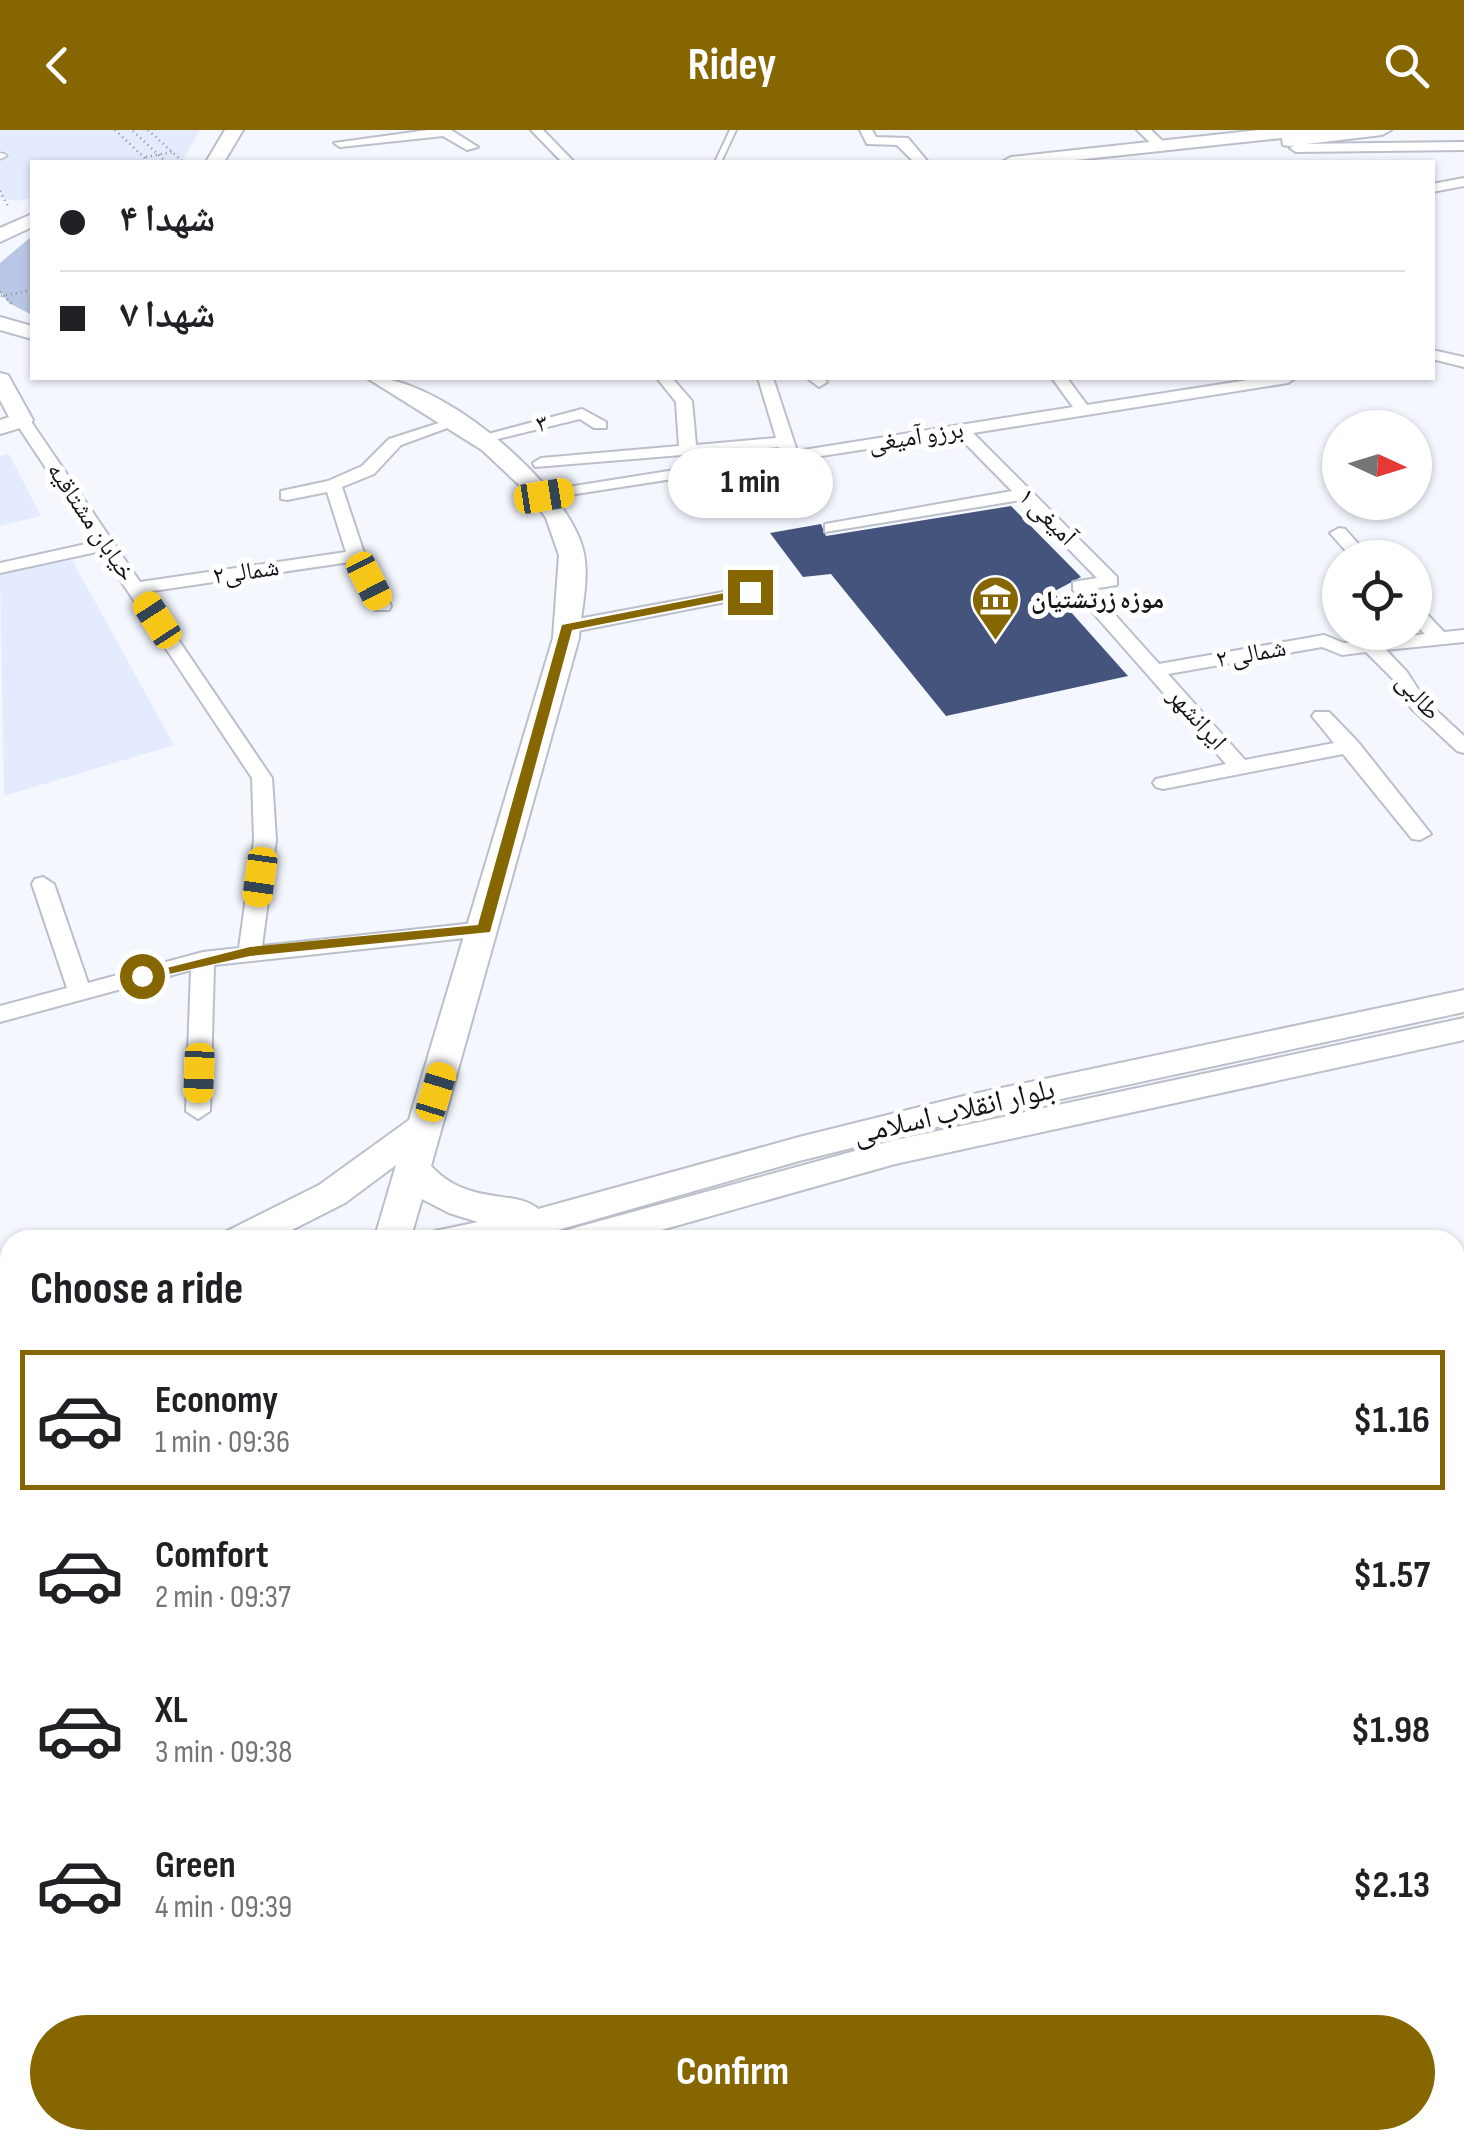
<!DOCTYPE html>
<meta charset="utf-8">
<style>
:root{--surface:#fff;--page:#f2f2f2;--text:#202124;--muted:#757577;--line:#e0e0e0;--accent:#866600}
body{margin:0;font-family:"Sofia Sans Condensed","Noto Naskh Arabic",sans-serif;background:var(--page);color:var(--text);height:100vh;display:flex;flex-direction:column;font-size:38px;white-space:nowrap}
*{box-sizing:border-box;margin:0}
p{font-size:32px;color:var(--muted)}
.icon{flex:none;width:55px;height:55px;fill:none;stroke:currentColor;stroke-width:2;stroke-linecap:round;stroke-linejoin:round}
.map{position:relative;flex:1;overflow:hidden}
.drawer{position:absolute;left:0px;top:1100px;width:1465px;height:920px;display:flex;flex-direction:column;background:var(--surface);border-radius:30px 30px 0 0;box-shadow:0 2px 8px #0004}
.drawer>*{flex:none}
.hud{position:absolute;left:30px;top:30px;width:1405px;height:220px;border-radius:0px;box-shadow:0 2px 8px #0004;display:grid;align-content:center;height:220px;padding:0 30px;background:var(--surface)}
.needle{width:65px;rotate:94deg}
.controls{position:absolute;left:1322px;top:280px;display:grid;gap:20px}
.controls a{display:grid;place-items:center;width:110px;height:110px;border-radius:50%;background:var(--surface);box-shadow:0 2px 8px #0004;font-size:50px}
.end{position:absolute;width:45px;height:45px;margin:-22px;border:12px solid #866600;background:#fff;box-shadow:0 0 0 5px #fff}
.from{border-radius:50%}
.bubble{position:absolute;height:70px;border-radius:35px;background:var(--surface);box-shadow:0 2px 8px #0004;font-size:32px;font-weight:700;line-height:70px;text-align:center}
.car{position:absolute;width:30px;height:60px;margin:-30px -15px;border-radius:12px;box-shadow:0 0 8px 2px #0007;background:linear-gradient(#f5c518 24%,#345 0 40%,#f5c518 0 76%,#345 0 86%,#f5c518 0)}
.hud b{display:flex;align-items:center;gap:35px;height:95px;font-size:38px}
.hud b+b{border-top:2px solid var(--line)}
.hud i{width:25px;height:25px;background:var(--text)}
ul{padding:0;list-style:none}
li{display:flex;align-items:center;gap:30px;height:140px;margin:0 20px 15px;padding:0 10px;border:5px solid transparent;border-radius:0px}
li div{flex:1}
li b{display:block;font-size:38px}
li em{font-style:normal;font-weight:700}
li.active{border-color:var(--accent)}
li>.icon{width:90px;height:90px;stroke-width:1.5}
h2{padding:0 30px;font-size:45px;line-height:120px}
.primary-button{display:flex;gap:20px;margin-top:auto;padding:20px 30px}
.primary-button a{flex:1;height:115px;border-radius:60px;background:var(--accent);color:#fff;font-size:40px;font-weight:700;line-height:115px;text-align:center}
header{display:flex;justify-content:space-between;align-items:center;height:130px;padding:0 30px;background:var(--accent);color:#fff;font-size:45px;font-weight:700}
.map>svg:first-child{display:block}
.built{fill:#e4ebfe}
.green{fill:#b9c6e5}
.building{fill:#45547d}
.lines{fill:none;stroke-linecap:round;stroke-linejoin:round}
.service-casing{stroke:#bbbfca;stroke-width:4}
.pedestrian-casing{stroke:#bbbfca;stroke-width:3}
.minor-casing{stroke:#bbbfca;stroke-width:4}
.secondary-casing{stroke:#bbbfca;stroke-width:4}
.path{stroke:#8b8d93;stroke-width:2.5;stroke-dasharray:1 4;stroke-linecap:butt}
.service{fill:#fff;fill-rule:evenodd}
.pedestrian{fill:#fff;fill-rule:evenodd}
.minor{fill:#fff;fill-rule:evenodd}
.secondary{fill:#fff;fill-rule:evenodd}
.route{fill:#866600}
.labels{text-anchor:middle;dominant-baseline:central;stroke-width:10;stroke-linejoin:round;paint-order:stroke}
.far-street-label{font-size:25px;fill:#131519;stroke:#fff}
.far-poi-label{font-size:25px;font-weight:bold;fill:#131519;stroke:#fff;text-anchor:start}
.street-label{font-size:30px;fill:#131519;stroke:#fff}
</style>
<header><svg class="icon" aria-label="back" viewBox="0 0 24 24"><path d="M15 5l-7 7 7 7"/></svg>Ridey<svg class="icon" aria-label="search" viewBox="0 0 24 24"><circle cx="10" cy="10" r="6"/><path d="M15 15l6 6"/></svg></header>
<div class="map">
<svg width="1464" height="2020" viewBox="0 0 1464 2020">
<rect width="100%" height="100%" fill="#f4f7fe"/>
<g class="built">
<polygon points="0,0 200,0 182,32 32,32 32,68 17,71 0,68"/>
<polygon points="9,324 41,386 0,396 0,326"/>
<polygon points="72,430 174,615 4,666 0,444"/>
</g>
<polygon class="green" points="32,106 32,185 9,173 0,162 0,133"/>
<polygon class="building" points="1011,376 1081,447 1053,462 1128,546 946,586 831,444 803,447 770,403 821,394 826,406"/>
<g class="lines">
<defs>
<polygon id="service" points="730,0 736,0 721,32 715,32"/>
<polygon id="pedestrian" points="0,23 5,24 7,26 0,29"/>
<g id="minor">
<polygon points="428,0 451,0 478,17 467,20 443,6 340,17 334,13"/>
<polygon points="531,0 543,0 574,32 562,32"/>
<polygon points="860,0 872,0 876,7 908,8 928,32 914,32 897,15 867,14"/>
<polygon points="1137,0 1151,0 1168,16 1157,19"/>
<polygon points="1464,12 1464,20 1296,22 1290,18 1296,14"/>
<polygon points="1464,48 1464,56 1432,62 1432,54"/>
<polygon points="1432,220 1464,227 1464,237 1432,229"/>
<polygon points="657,248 672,248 692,271 696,315 776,308 758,248 773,248 797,321 1073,277 1052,248 1067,248 1087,275 1261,248 1295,248 1288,253 973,303 1117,447 1117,455 1092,459 1159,534 1324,505 1344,513 1425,504 1415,494 1415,477 1422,479 1444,502 1464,500 1464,512 1386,520 1407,542 1425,570 1464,606 1464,623 1457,621 1411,578 1393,549 1366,522 1342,525 1322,517 1168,544 1245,630 1334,613 1312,586 1315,582 1329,582 1358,612 1431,704 1420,710 1412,709 1343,624 1163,659 1156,657 1153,653 1156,649 1226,634 1073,460 1073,452 1097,448 1021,370 825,402 825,394 831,393 1012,361 957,305 537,370 534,366 543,361 781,323 779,317 535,337 533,333 541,328 679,316 676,272"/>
<polygon points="807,248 823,248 827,252 819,257"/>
<polygon points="582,279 606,292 606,298 594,298 580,289 481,313 473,308"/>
<polygon points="22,285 28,287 140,452 346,422 327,362 287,370 281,369 281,361 328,351 362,336 389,309 442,292 450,297 401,315 374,344 342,357 365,426 391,476 389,480 375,480 350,432 146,462 272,648 276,710 262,816 484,792 495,799 484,806 214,835 210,981 198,989 186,981 191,840 0,892 0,876 67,858 32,754 35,749 43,747 54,754 88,853 203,822 239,818 254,710 252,648 101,421 0,443 0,433 95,412 14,290"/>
<polygon points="1339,398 1345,399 1371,428 1352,428 1330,403"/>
<polygon points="750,457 756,458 756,466 567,503 558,497 567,491"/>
<polygon points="1464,1146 1464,1166 1455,1169 1455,1149"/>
<polygon points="10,1740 10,1772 0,1774 0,1742"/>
<polygon points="1464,1827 1464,1864 1455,1867 1455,1830"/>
<polygon points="1166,2010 1216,2010 1211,2020 1162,2020"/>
</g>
<g id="secondary">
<polygon points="225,0 243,0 224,32 206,32"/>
<polygon points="1259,0 1391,0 1382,5 1289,16 1283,15 1282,8 1057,32 1002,32 1011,27"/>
<polygon points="32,84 32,97 0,112 0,98"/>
<polygon points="0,187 32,196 32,209 0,200"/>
<polygon points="0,243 8,245 33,290 30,295 0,304 0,290 9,287 0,270"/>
<path d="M 367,248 C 435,243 562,350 582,416 C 591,444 581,479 579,508 L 431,1036 C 469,1077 517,1059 538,1079 L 799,1007 L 964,966 L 1464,860 L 1464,882 L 964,990 L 799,1031 L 537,1106 L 518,1110 L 430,1110 L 435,1101 L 478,1092 L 449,1083 L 422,1069 L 410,1110 L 374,1110 L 396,1035 L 345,1073 L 272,1110 L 222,1110 L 227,1101 L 319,1055 L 409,990 L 553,508 L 559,425 L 546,388 L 531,366 L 482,320 Z"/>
<polygon points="1464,888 1464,910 895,1034 626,1110 560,1110 565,1101 578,1097 895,1010"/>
<polygon points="10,1144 10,1172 0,1173 0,1145"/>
<polygon points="10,1176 10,1204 0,1205 0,1177"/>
<polygon points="101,2010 153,2010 150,2020 98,2020"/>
</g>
</defs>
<use href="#service" class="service-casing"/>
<use href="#pedestrian" class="pedestrian-casing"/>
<use href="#minor" class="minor-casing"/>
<use href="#secondary" class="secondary-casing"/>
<g class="path">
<polyline points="115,0 149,32"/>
<polyline points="148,0 183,32"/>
<polyline points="133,1 166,32"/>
<polyline points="146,27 172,22"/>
<polyline points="0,61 9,78"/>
<polyline points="0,162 12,174"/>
<polyline points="1,166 32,160"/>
</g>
<use href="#service" class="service"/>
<use href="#pedestrian" class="pedestrian"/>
<use href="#minor" class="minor"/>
<use href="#secondary" class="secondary"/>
</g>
<polygon class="route" points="750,458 755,464 572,500 490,802 250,826 142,850 135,846 250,817 478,795 562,495"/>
<defs>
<symbol id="museum-pin" viewBox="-11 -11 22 30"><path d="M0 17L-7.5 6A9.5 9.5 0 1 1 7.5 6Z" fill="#866600" stroke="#fff"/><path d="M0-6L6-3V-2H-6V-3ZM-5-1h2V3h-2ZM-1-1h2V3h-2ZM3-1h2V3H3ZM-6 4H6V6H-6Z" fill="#fff"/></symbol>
</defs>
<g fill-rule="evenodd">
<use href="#museum-pin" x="968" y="442" width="55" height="75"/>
</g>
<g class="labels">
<g class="far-street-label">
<text transform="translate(542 294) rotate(-13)">۳</text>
<text transform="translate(916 307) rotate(-9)">برزو آمیغی</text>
<text transform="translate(1047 387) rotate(45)">آمیغی ۱</text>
<text transform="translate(91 392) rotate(56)">خیابان مشتاقیه</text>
<text transform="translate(246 442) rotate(-8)">شمالی۲</text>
<text transform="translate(1251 524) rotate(-10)">۲ شمالی</text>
<text transform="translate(1418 567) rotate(49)">طالبی</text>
<text transform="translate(1197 589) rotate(48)">ایرانشهر</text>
</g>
<g class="far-poi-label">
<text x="1031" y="470">موزه زرتشتیان</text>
</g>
<g class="street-label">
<text transform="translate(954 982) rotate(-13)">بلوار انقلاب اسلامی</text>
</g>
</g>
</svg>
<div class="controls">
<a><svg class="needle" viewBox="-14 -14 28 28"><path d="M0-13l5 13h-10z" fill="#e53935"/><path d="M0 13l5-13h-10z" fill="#757577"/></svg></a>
<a><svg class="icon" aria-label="locate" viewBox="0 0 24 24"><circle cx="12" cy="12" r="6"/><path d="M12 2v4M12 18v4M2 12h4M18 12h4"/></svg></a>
</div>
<i class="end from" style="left:142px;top:846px"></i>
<i class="end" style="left:750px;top:462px"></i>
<div class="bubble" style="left:668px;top:318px;width:165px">1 min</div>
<i class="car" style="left:544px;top:366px;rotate:81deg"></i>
<i class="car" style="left:369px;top:451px;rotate:153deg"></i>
<i class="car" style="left:157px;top:490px;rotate:327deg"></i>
<i class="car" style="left:260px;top:747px;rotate:188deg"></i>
<i class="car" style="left:199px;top:943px;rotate:182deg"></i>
<i class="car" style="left:436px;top:962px;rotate:17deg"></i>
<div class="hud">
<b><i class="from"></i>شهدا ۴</b>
<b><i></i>شهدا ۷</b>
</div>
<section class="drawer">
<h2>Choose a ride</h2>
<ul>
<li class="active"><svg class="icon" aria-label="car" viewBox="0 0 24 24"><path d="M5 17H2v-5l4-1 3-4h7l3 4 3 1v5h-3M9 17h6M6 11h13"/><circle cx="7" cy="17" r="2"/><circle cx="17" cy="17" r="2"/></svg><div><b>Economy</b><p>1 min · 09:36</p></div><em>$1.16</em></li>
<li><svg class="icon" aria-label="car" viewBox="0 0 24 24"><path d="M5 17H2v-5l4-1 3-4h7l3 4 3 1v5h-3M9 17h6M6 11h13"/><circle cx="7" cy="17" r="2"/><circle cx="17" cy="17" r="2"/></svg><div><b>Comfort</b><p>2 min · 09:37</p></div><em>$1.57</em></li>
<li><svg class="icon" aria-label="car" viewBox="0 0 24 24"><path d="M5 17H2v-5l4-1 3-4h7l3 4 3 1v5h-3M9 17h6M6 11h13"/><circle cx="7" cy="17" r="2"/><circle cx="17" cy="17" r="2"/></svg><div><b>XL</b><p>3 min · 09:38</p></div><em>$1.98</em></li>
<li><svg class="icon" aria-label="car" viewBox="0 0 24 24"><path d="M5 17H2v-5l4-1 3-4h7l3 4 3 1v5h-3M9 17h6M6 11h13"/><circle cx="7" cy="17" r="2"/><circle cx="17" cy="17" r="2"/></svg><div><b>Green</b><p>4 min · 09:39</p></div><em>$2.13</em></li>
</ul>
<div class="primary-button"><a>Confirm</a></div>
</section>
</div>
